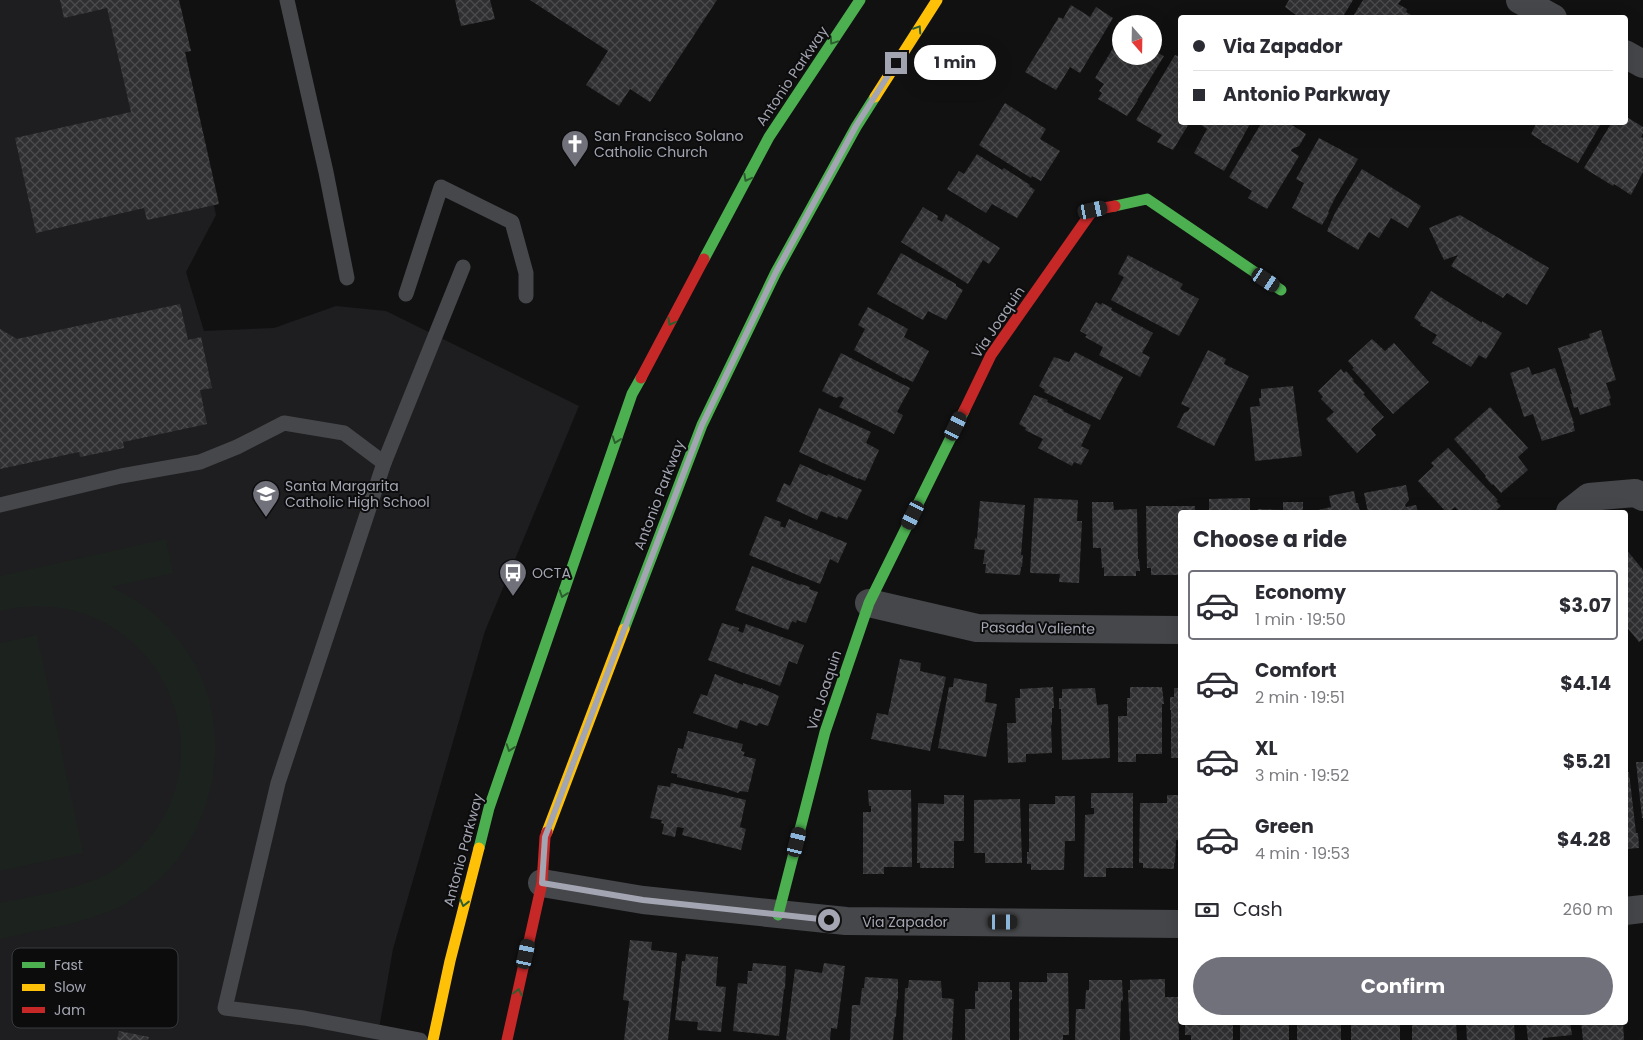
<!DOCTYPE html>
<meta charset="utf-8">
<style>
:root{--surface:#fff;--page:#f7f7f7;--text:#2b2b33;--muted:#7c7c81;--line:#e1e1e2;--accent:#70717a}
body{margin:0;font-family:Poppins,sans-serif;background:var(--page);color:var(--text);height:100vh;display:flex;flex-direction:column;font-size:19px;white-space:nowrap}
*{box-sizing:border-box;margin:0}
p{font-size:16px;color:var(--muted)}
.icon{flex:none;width:28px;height:28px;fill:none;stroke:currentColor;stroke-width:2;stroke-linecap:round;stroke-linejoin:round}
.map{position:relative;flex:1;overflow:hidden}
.panel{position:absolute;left:1178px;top:510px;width:450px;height:515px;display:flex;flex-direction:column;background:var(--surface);border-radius:5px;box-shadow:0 5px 20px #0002}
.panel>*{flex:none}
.top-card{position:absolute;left:1178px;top:15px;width:450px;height:110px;border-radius:5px;box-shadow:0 5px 20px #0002;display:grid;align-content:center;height:110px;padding:0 15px;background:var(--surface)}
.needle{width:32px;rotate:160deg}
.controls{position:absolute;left:1112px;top:15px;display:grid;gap:10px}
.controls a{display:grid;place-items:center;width:50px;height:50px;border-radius:50%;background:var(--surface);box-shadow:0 5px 20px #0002;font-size:25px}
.end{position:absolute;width:22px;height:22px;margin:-11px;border:6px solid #a3a5b2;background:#111;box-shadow:0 0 0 2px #111}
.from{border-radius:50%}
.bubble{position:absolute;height:35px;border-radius:18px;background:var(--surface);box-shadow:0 5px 20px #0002;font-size:16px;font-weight:700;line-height:35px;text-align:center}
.car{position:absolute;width:15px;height:30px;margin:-15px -8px;border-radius:6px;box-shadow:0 0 4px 1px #0007;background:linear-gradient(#222 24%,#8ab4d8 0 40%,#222 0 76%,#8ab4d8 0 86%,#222 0)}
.top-card b{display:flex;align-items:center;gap:18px;height:48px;font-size:19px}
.top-card b+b{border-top:1px solid var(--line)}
.top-card i{width:12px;height:12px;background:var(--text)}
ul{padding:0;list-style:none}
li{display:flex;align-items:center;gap:15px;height:70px;margin:0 10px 8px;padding:0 5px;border:2px solid transparent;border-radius:5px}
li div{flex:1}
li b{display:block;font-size:19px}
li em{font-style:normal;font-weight:700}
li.current{border-color:var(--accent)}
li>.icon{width:45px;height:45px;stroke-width:1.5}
h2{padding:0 15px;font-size:22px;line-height:60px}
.pay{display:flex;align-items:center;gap:12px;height:55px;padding:0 15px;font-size:19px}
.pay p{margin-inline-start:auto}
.primary-button{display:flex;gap:10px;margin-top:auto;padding:10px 15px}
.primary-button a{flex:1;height:58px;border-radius:30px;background:var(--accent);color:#fff;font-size:20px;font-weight:700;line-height:58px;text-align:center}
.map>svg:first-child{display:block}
.built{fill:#1e1e20}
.green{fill:#1c221d}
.building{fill:url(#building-cross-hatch)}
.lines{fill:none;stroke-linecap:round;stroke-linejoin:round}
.lane{stroke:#46474a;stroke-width:15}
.street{stroke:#46474a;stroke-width:28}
.fast{stroke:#4caf50;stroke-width:11}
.slow{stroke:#ffc107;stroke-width:11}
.jam{stroke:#c62828;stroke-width:11}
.oneway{stroke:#2c5e2e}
.route{stroke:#a3a5b2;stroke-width:6}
.labels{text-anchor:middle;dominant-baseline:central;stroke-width:4;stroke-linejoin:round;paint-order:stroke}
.street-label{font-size:14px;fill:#a3a5b2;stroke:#0c0c0d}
.poi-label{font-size:14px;fill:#a3a5b2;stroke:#0c0c0d;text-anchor:start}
.key{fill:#0c0c0d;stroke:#393a3f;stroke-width:1}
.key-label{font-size:14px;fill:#a3a5b2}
</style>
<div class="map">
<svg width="1643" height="1040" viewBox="0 0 1643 1040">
<defs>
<pattern id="building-cross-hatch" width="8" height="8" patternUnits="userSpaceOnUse" patternTransform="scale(1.25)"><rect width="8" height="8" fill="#303032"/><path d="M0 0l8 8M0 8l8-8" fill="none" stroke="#4b4b4d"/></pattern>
</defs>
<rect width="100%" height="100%" fill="#111112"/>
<polygon class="built" points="0,0 169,0 216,215 186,272 204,331 274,328 336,306 386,311 579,406 485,631 393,949 377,1040 0,1040"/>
<g class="green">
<path d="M 166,539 L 173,573 L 111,587 C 119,591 127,595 135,600 C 157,614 178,636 192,659 C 240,741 211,856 127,903 C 88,924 42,929 0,939 L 0,903 C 36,895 76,891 109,873 C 132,860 151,839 164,816 C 212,727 153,618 53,607 C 35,605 17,607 0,611 L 0,576 Z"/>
<polygon points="37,635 83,853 0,871 0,643"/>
</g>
<g class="building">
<polygon points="60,0 179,0 191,51 185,52 219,204 147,220 144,208 36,233 15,138 131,112 107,8 64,18"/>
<polygon points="455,0 490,0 495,19 461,26"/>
<polygon points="530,0 717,0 650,102 630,89 619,106 586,85 608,51"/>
<polygon points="1289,0 1353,0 1342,18 1298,18 1295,16 1296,15 1285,7"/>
<polygon points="1363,0 1401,0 1398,4 1407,9 1406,12 1416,18 1352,18"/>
<polygon points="1071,5 1090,17 1096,7 1113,18 1080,73 1070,67 1056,90 1025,72 1059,17 1063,19"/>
<polygon points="1121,35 1121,56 1154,56 1154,51 1164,56 1137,100 1138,100 1127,116 1098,99 1102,93 1099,91 1104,84 1095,78"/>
<polygon points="1175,55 1180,57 1180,122 1190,122 1173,150 1157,142 1162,135 1136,120"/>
<polygon points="1005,103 1046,129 1040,139 1060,151 1041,181 1032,176 1031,178 979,145"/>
<polygon points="1625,116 1643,127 1643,133 1641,137 1643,138 1643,172 1631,195 1614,184 1613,186 1584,168 1612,122 1625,122"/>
<polygon points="1197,122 1251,122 1224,171 1194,153 1207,129"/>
<polygon points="1262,122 1287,122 1306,134 1299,146 1292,149 1291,151 1299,156 1267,209 1248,198 1252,191 1229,177"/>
<polygon points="1537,122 1602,122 1578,163 1541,142 1542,141 1531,134"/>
<polygon points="1319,138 1358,159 1336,196 1328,212 1329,213 1322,225 1292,208 1304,183 1296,179"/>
<polygon points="977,154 1002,170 1004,168 1030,185 1029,186 1035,190 1017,218 992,204 986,213 947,189 959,171 964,174"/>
<polygon points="1362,169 1421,206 1408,228 1391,218 1379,238 1369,232 1358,250 1327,231 1335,213"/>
<polygon points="923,207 938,216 937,219 942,222 946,214 1000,248 989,264 983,260 968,284 901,242"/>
<polygon points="1460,215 1549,268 1527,305 1507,293 1503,298 1451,266 1458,255 1444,260 1429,228"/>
<polygon points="901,253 956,284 956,286 963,290 946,320 928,311 923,320 877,294"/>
<polygon points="1128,255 1183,284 1180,289 1199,299 1179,336 1111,300 1124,277 1118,274"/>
<polygon points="1431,291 1482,323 1482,321 1502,333 1486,359 1479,355 1471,367 1432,343 1437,335 1420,325 1421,323 1414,318"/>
<polygon points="1096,302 1101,305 1102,303 1112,308 1111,310 1153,333 1142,353 1150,357 1140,377 1099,355 1103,347 1085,337 1087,335 1080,331"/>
<polygon points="180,304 188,340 201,337 212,388 200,390 207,424 123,442 124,448 80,457 79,452 0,469 0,329 17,339"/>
<polygon points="868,307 908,329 904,337 929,351 913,382 905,378 905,379 854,350 865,329 858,325"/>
<polygon points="1601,330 1616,380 1606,383 1611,398 1609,399 1611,405 1580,415 1578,407 1574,408 1570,394 1572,394 1558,348 1590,338 1589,334"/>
<polygon points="1372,339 1385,351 1394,343 1429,382 1393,414 1352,369 1354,368 1348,361"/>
<polygon points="1208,350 1226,359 1224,364 1249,376 1214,446 1177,427 1184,413 1188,411 1190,408 1181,404"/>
<polygon points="1075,352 1123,377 1100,420 1044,392 1045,390 1039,386 1054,357 1069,362"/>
<polygon points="841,353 910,388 897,412 903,415 894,434 839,407 844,398 840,396 836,398 822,391"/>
<polygon points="1529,367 1532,375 1555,368 1574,423 1573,423 1575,431 1542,441 1533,414 1524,417 1510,373"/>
<polygon points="1341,369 1344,373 1346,371 1354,380 1353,381 1365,393 1363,394 1384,417 1371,429 1376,435 1357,453 1326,419 1334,412 1321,399 1323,397 1318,391"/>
<polygon points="1293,386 1302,456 1255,461 1250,407 1260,406 1259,398 1261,398 1261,389"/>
<polygon points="1034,395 1048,400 1047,402 1064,410 1063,411 1091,425 1081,446 1089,450 1081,465 1074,462 1072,466 1038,448 1043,439 1025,430 1026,428 1019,424"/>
<polygon points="1490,407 1528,448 1518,457 1528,470 1501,493 1493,484 1492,485 1485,477 1486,476 1454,439"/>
<polygon points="819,408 871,432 866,443 879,450 865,481 858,478 858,479 799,452"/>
<polygon points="1448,448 1498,500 1496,501 1501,506 1494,512 1460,512 1455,507 1449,512 1446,512 1418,481 1434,466 1431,463"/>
<polygon points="800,464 827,476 828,474 862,490 847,520 838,516 837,518 821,511 817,520 776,501 784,483 790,486"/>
<polygon points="1406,485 1409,500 1405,505 1406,507 1416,505 1418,512 1368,512 1364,493"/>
<polygon points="1354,491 1356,503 1358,503 1360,512 1310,512 1331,507 1329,496"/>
<polygon points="1034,498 1078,500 1077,521 1082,521 1079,583 1059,582 1060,574 1030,573"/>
<polygon points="1250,498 1250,512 1209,512 1209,499"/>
<polygon points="980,501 1025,505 1021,555 1023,555 1022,567 1021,567 1020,575 985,573 986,564 983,564 985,550 974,549 975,538 977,539"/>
<polygon points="1092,502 1113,502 1114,510 1137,509 1138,559 1139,559 1140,571 1136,571 1136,576 1104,576 1104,567 1102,568 1101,548 1093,548"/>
<polygon points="1283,502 1303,502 1303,512 1258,512 1258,509 1283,510"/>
<polygon points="1146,506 1195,506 1195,512 1180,512 1180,569 1179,569 1179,575 1151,575 1151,568 1147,568"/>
<polygon points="765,516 781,522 780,526 785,528 789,519 847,543 838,563 830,559 820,584 749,555"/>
<polygon points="1625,548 1643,570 1643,639 1639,642 1625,625"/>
<polygon points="752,566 800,585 801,584 810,587 809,589 818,592 806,623 797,620 796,623 792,621 788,630 735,610"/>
<polygon points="722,623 739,628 738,631 743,633 746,624 804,645 797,664 789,661 780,686 708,660"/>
<polygon points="900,659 921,663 920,671 946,677 930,751 871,739 877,713 888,715"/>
<polygon points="715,674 743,685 743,683 761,689 761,688 779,696 768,726 759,723 757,726 740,720 737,729 693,713 701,694 707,696"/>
<polygon points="954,678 987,684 985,702 997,704 986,757 938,748 949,687 953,687"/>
<polygon points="1053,687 1054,708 1052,708 1052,725 1051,725 1052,753 1026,754 1026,762 1008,763 1007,723 1016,723 1015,698 1020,698 1020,689"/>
<polygon points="1130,687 1162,687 1164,704 1162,704 1162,754 1136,754 1136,762 1118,762 1118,716 1127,716 1127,698 1130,698"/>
<polygon points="1095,688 1097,705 1108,704 1110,758 1062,760 1061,709 1059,709 1059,698 1062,698 1062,689"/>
<polygon points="1174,688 1180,688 1180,758 1171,758 1171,710 1170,710 1170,697 1174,697"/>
<polygon points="688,731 743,744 741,751 745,752 743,756 756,759 748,792 740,791 738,793 727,789 677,777 677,774 671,773 678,748 683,749"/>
<polygon points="1636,762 1643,762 1643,818 1642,818"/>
<polygon points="1625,772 1629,772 1636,833 1638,833 1639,848 1625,849"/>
<polygon points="671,783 746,800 740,827 746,829 741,850 682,835 684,828 677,827 675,837 662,834 664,824 661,823 662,820 650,818 658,785 670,787"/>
<polygon points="868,790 911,790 912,867 884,867 884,874 863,874 863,812 871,812 871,806 869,806"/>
<polygon points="1091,793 1133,793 1133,868 1106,868 1106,877 1084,877 1085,815 1094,814 1094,808 1091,808"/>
<polygon points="944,795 964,795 964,841 954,841 954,868 920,868 920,863 917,863 918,803 944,804"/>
<polygon points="1167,795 1180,795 1180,840 1176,840 1175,863 1174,863 1174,869 1143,868 1143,863 1139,863 1140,803 1167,803"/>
<polygon points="1055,796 1075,796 1075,841 1065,841 1064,870 1031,870 1031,864 1027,864 1027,852 1029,852 1029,804 1055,804"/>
<polygon points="1020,799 1022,863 985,863 985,853 974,853 974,800"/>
<polygon points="630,940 652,942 651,950 677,953 668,1040 624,1040 629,1001 623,1000"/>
<polygon points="686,954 718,957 716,986 726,987 721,1032 697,1030 698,1022 675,1020 682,961 685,961"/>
<polygon points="753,963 786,966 785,989 784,989 779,1036 733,1031 738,983 747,984 748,971 752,971"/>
<polygon points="824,963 845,966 837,1029 831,1028 830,1040 786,1040 795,969 822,973"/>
<polygon points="1047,973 1068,973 1069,1035 1063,1035 1063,1040 1019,1040 1019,982 1047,982"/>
<polygon points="865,977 898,979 898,1000 897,999 896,1017 895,1017 893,1040 850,1040 852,1005 860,1005 862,988 864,988"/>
<polygon points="1165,979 1165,997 1178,997 1179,1040 1130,1040 1128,990 1130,990 1130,980"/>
<polygon points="909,980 941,981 942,998 954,999 952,1040 903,1040 905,988 908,988"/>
<polygon points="1089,980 1122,980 1123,1001 1121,1000 1120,1040 1075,1040 1076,1009 1085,1009 1086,990 1089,990"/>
<polygon points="978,982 1010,982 1010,990 1012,990 1012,999 1010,1000 1010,1040 965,1040 965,1009 975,1009 975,991 978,991"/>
<polygon points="1185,1022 1233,1022 1233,1040 1191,1040 1191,1035 1185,1035"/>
<rect x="1240" y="1022" width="49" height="18"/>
<rect x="1297" y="1022" width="44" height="18"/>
<rect x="1351" y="1022" width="49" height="18"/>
<polygon points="1412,1022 1456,1022 1457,1040 1412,1040"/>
<polygon points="1466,1022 1514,1022 1515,1040 1467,1040"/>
<polygon points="1526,1022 1570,1022 1572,1035 1543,1038 1543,1040 1528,1040"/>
<polygon points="1581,1022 1623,1022 1624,1040 1583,1040"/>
<polygon points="119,1031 149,1037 148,1040 117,1040"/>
</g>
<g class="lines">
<g class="lane">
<polyline points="287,0 326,172 347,278"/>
<polyline points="406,294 441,187 512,222 526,273 526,296"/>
<polyline points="0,505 121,476 200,462 237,447 284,423 344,433 384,463"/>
<polyline points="420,1040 304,1018 225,1008 278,783 384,463 463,267"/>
</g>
<g class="street">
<polyline points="1520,0 1553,18"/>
<polyline points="1625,54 1643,64"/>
<polyline points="1570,512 1589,497 1635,493 1643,497"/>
<polyline points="869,603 977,628 1180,630"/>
<polyline points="542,883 643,900 846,921 1180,924"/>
<polyline points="1625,911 1643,909"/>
</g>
<g class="fast">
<polyline points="1115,206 1147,199 1281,290"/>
<polyline points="704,259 769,137 860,0"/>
<polyline points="624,629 702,425 776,272 856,127 875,97"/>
<polyline points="479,848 489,808 632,394 641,378"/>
<polyline points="778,915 825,732 869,603 964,411"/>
</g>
<g class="slow">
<polyline points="875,97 937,0"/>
<polyline points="547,832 624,629"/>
<polyline points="433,1040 450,961 479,848"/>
</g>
<g class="jam">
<polyline points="641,378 704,259"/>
<polyline points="964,411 991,355 1093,210 1115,206"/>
<polyline points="507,1040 542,883 545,837 547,832"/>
</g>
</g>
<defs><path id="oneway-chevron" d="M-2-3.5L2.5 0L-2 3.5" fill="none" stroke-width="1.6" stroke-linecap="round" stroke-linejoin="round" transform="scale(1.25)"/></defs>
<g class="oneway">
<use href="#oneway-chevron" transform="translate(918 29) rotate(-57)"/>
<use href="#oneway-chevron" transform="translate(833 41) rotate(124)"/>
<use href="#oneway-chevron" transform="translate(747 178) rotate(118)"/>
<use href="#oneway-chevron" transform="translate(671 322) rotate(118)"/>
<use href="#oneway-chevron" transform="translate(616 440) rotate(109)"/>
<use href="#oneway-chevron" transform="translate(563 594) rotate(109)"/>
<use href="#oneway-chevron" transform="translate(510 748) rotate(109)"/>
<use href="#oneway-chevron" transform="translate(464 903) rotate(104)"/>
<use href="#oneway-chevron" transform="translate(518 992) rotate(-77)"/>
</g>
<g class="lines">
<polyline class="route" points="829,920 643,900 542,883 545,837 702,425 776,272 856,126 896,63"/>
</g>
<defs>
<symbol id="church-pin" viewBox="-11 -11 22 30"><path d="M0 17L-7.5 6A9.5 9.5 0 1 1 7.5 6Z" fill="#70717a" stroke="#0c0c0d"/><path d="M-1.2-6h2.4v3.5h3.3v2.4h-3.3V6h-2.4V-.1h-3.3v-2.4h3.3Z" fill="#fff"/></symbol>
<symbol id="school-pin" viewBox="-11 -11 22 30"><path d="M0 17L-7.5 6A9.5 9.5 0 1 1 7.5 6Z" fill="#70717a" stroke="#0c0c0d"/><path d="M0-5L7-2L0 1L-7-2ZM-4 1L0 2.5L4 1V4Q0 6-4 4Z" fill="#fff"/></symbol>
<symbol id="bus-pin" viewBox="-11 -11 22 30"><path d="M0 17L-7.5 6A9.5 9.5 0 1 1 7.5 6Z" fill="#70717a" stroke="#0c0c0d"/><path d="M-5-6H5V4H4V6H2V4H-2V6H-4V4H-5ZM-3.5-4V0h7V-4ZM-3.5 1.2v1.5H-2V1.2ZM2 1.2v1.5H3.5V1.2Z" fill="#fff"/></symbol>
</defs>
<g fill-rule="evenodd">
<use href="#church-pin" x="559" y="128" width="32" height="43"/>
<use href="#school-pin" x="250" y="478" width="32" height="43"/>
<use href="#bus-pin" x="497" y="557" width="32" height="43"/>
</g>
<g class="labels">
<g class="street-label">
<text transform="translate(792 76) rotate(-56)">Antonio Parkway</text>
<text transform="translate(998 322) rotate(-56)">Via Joaquin</text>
<text transform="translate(659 495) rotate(-69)">Antonio Parkway</text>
<text transform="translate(1038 628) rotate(1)">Pasada Valiente</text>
<text transform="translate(824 690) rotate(-72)">Via Joaquin</text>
<text transform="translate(463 850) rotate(-75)">Antonio Parkway</text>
<text x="905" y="922">Via Zapador</text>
</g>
<g class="poi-label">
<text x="594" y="136">San Francisco Solano<tspan x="594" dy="16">Catholic Church</tspan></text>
<text x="285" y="486">Santa Margarita<tspan x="285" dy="16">Catholic High School</tspan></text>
<text x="532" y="573">OCTA</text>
</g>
</g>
<rect x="12" y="948" width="166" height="80" rx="8" class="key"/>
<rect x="22" y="962" width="23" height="6" fill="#4caf50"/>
<rect x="22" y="984" width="23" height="7" fill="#ffc107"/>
<rect x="22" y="1007" width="23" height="6" fill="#c62828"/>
<g class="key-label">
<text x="54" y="970">Fast</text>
<text x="54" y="992">Slow</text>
<text x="54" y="1015">Jam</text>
</g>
</svg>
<div class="controls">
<a><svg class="needle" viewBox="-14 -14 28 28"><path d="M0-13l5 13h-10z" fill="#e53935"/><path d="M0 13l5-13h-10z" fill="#7c7c81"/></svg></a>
</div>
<i class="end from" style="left:829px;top:920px"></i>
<i class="end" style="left:896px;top:63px"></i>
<div class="bubble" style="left:914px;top:45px;width:82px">1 min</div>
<i class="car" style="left:1093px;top:210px;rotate:78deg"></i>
<i class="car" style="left:1266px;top:280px;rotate:124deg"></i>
<i class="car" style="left:956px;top:426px;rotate:26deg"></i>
<i class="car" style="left:913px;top:515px;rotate:206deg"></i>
<i class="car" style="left:797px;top:842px;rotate:14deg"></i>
<i class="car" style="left:1003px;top:922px;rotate:90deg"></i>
<i class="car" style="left:526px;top:954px;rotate:12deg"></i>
<div class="top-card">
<b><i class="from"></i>Via Zapador</b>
<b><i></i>Antonio Parkway</b>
</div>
<section class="panel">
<h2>Choose a ride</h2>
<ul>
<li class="current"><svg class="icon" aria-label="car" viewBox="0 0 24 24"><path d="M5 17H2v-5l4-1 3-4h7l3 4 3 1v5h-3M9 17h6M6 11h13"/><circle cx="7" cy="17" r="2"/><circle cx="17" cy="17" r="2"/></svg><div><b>Economy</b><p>1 min · 19:50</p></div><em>$3.07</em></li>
<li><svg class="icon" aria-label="car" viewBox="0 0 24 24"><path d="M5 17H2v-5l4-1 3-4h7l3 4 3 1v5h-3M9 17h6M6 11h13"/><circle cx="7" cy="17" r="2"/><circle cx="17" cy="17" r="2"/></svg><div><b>Comfort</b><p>2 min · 19:51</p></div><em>$4.14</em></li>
<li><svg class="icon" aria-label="car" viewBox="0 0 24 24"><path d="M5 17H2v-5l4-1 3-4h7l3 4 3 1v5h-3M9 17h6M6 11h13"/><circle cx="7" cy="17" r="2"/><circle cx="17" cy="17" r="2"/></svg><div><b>XL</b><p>3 min · 19:52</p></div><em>$5.21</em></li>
<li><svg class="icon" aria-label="car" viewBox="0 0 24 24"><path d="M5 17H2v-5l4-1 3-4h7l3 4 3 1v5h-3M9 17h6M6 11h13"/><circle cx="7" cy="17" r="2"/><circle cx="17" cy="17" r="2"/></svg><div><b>Green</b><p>4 min · 19:53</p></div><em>$4.28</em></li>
</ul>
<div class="pay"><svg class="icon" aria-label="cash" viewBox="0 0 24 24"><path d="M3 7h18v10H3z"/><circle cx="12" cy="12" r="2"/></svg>Cash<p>260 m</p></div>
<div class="primary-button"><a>Confirm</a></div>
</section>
</div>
